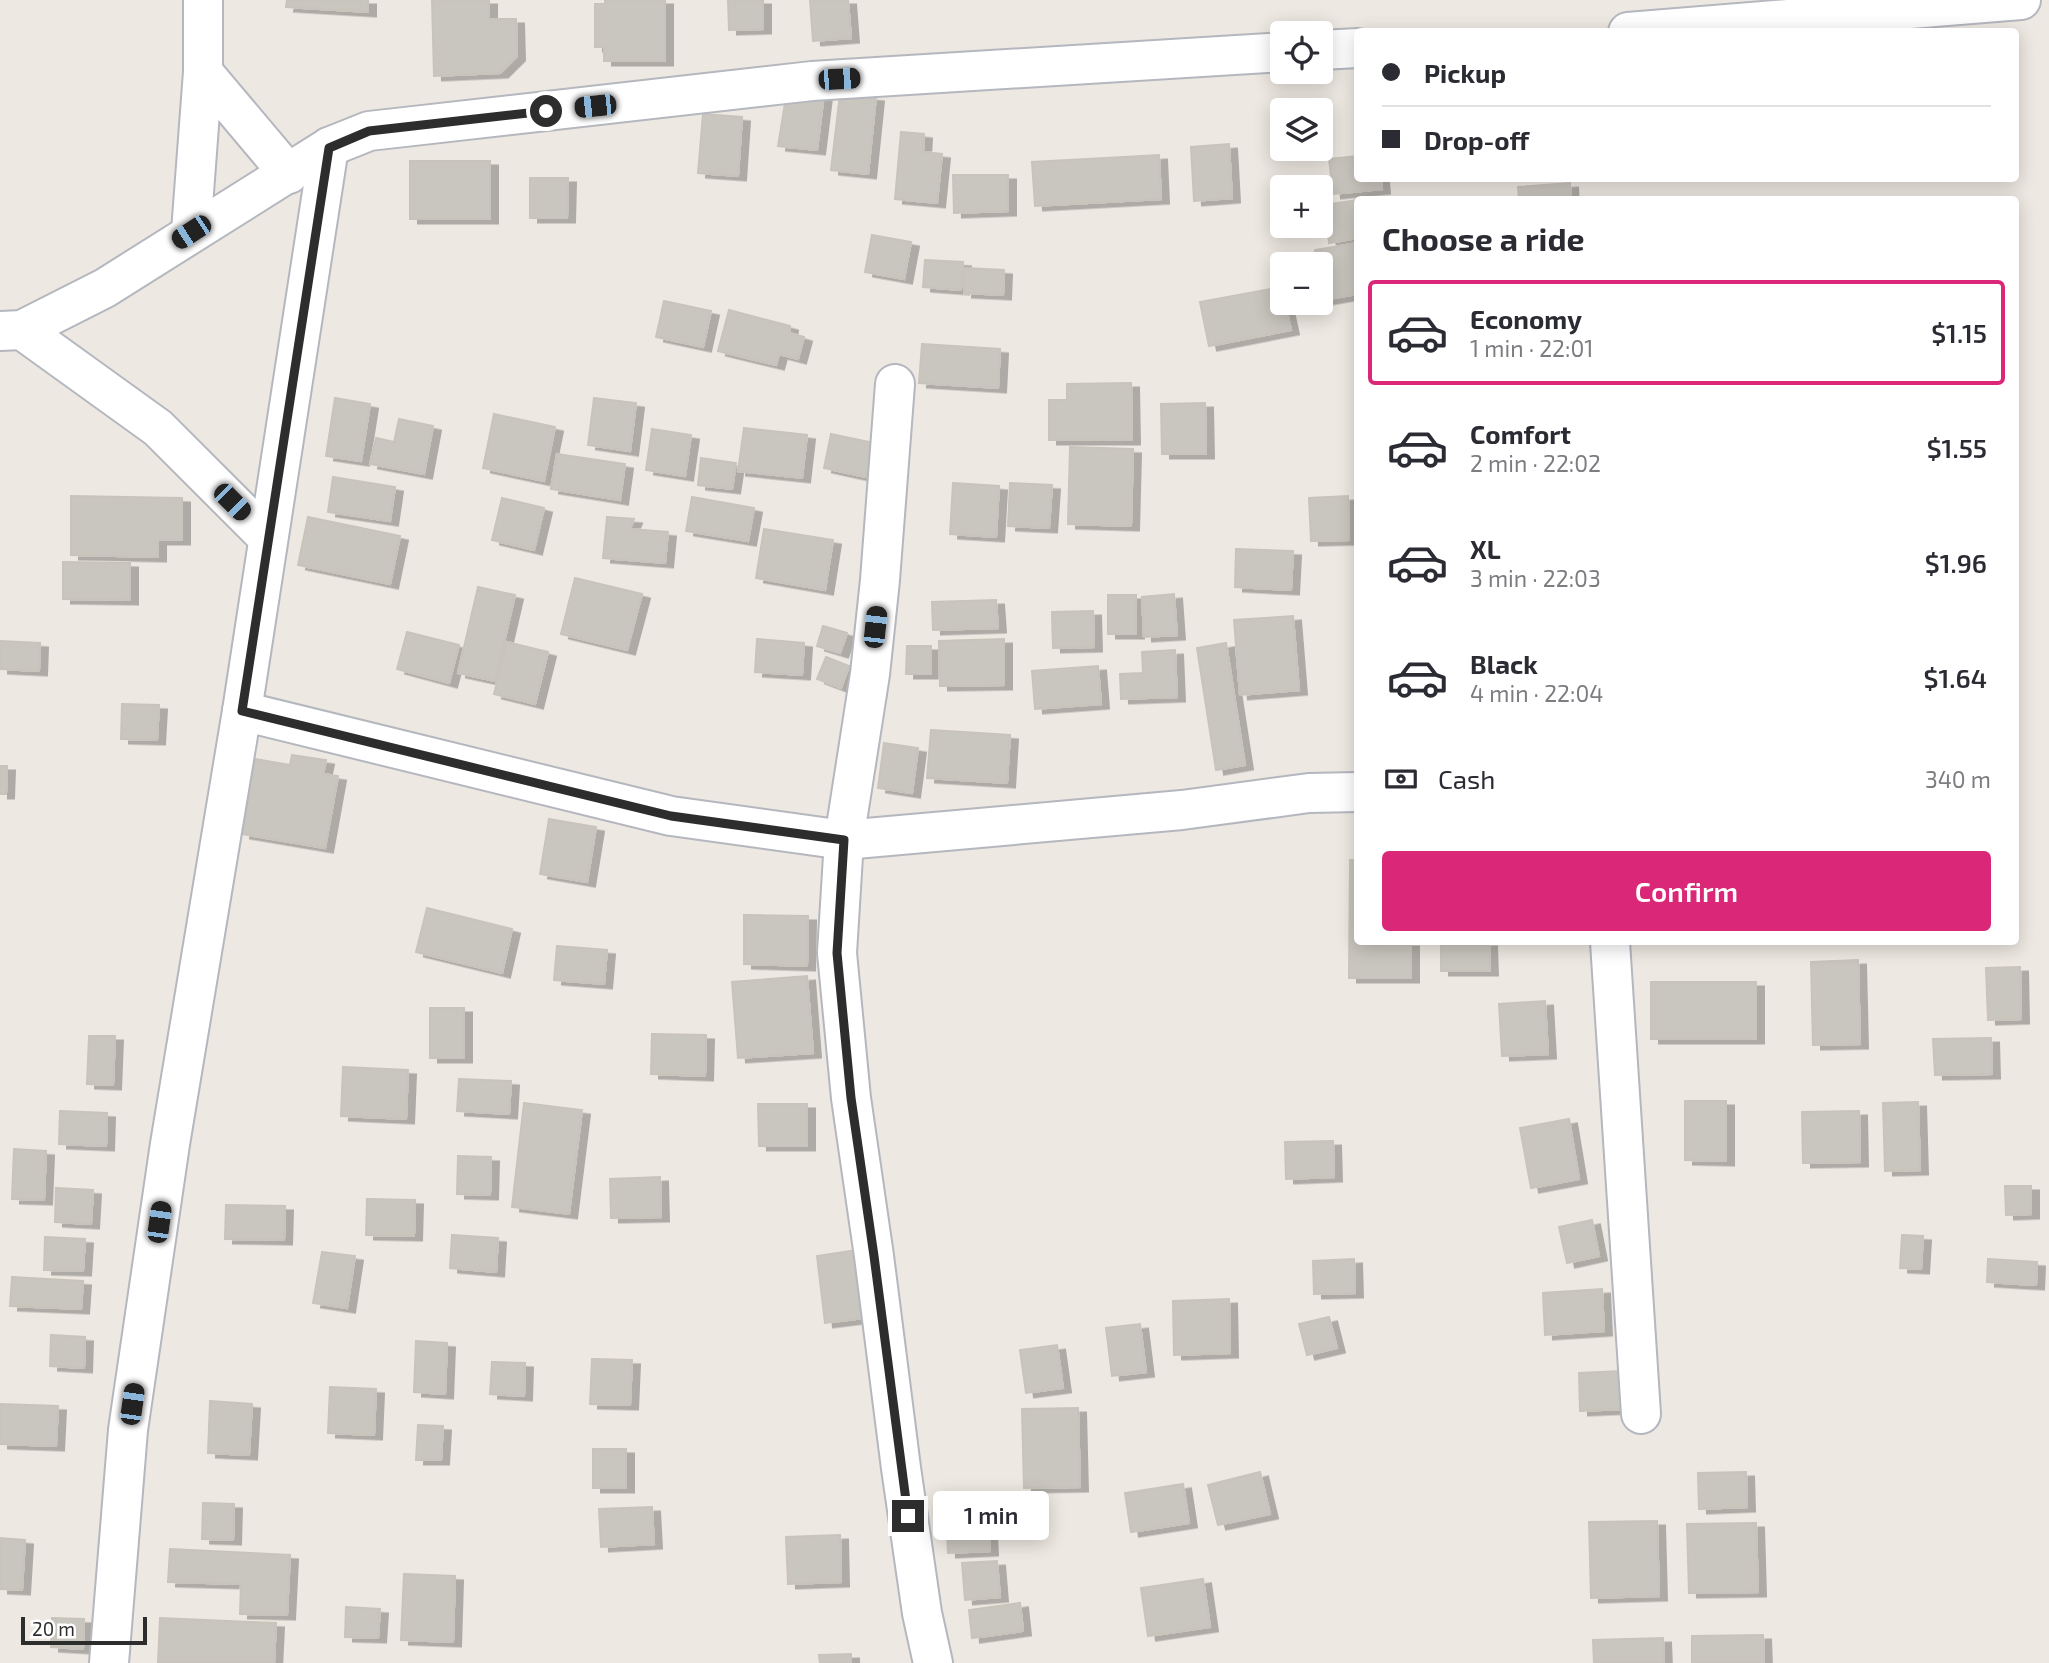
<!DOCTYPE html>
<meta charset="utf-8">
<style>
:root{--surface:#fff;--page:#f7f7f7;--text:#2b2b33;--muted:#7c7c81;--line:#e1e1e2;--accent:#db2777}
body{margin:0;font-family:"Exo 2",sans-serif;background:var(--page);color:var(--text);height:100vh;display:flex;flex-direction:column;font-size:26px;white-space:nowrap}
*{box-sizing:border-box;margin:0}
p{font-size:23px;color:var(--muted)}
.icon{flex:none;width:38px;height:38px;fill:none;stroke:currentColor;stroke-width:2;stroke-linecap:round;stroke-linejoin:round}
.map{position:relative;flex:1;overflow:hidden}
.drawer{position:absolute;left:1354px;top:196px;width:665px;height:749px;display:flex;flex-direction:column;background:var(--surface);border-radius:7px;box-shadow:0 4px 18px #0003}
.drawer>*{flex:none}
.banner{position:absolute;left:1354px;top:28px;width:665px;height:154px;border-radius:7px;box-shadow:0 4px 18px #0003;display:grid;align-content:center;height:154px;padding:0 28px;background:var(--surface)}
.tools{position:absolute;left:1270px;top:21px;display:grid;gap:14px}
.tools a{display:grid;place-items:center;width:63px;height:63px;border-radius:7px;background:var(--surface);box-shadow:0 4px 18px #0003;font-size:35px}
.scale{position:absolute;left:21px;bottom:18px;width:126px;box-sizing:border-box;padding-left:7px;border:4px solid #2d2d2d;border-top:0;font-size:19px;line-height:24px;white-space:nowrap;color:#2d2d2d;-webkit-text-stroke:5px #fff;paint-order:stroke}
.end{position:absolute;width:32px;height:32px;margin:-16px;border:9px solid #2d2d2d;background:#fff;box-shadow:0 0 0 4px #fff}
.from{border-radius:50%}
.bubble{position:absolute;height:49px;border-radius:7px;background:var(--surface);box-shadow:0 4px 18px #0003;font-size:23px;font-weight:600;line-height:49px;text-align:center}
.car{position:absolute;width:21px;height:42px;margin:-21px -10px;border-radius:9px;box-shadow:0 0 5px 2px #0007;background:linear-gradient(#222 24%,#8ab4d8 0 40%,#222 0 76%,#8ab4d8 0 86%,#222 0)}
.banner b{display:flex;align-items:center;gap:24px;height:66px;font-size:26px}
.banner b+b{border-top:2px solid var(--line)}
.banner i{width:18px;height:18px;background:var(--text)}
ul{padding:0;list-style:none}
li{display:flex;align-items:center;gap:21px;height:105px;margin:0 14px 10px;padding:0 14px;border:4px solid transparent;border-radius:7px}
li div{flex:1}
li b{display:block;font-size:26px}
li em{font-style:normal;font-weight:600}
li.on{border-color:var(--accent)}
li>.icon{width:63px;height:63px;stroke-width:1.5}
h2{padding:0 28px;font-size:32px;line-height:84px}
.pay{display:flex;align-items:center;gap:18px;height:77px;padding:0 28px;font-size:26px}
.pay p{margin-inline-start:auto}
.action{display:flex;gap:14px;margin-top:auto;padding:14px 28px}
.action a{flex:1;height:80px;border-radius:7px;background:var(--accent);color:#fff;font-size:28px;font-weight:600;line-height:80px;text-align:center}
.map>svg:first-child{display:block}
.building{fill:#c9c6bf;stroke:#c9c4bb;stroke-width:2;filter:url(#shadow)}
.lines{fill:none;stroke-linecap:round;stroke-linejoin:round}
.minor-casing{stroke:#b5b7bf;stroke-width:42}
.minor{stroke:#fff;stroke-width:38}
.route{stroke:#2d2d2d;stroke-width:9}
</style>
<div class="map">
<svg width="2049" height="1663" viewBox="0 0 2049 1663">
<defs>
<filter id="shadow"><feDropShadow dx="8" dy="4.5" stdDeviation="0" flood-color="#0004"/></filter>
</defs>
<rect width="100%" height="100%" fill="#ede8e1"/>
<g class="building">
<polygon points="287,0 368,0 368,12 286,7"/>
<polygon points="432,0 489,0 489,19 516,19 517,56 500,73 434,76"/>
<polygon points="605,0 665,0 665,61 604,61 604,47 595,47 595,4 605,4"/>
<polygon points="728,0 763,0 763,29 729,30"/>
<polygon points="810,0 848,0 851,38 813,41"/>
<polygon points="824,94 817,150 778,146 786,97"/>
<polygon points="840,94 876,97 868,174 831,170"/>
<polygon points="703,114 742,117 738,176 698,173"/>
<polygon points="901,132 924,134 923,152 942,154 937,203 895,199"/>
<polygon points="1229,144 1232,198 1194,201 1191,147"/>
<polygon points="1159,155 1161,199 1035,206 1032,162"/>
<polygon points="1358,156 1358,178 1381,178 1382,189 1333,194 1329,159"/>
<rect x="410" y="161" width="80" height="58"/>
<polygon points="953,175 1008,175 1008,211 954,213"/>
<polygon points="530,178 568,178 567,218 530,218"/>
<polygon points="1570,183 1571,200 1519,200 1518,187"/>
<polygon points="1358,200 1358,238 1329,243 1324,205"/>
<polygon points="872,235 911,242 904,279 865,272"/>
<polygon points="1358,243 1358,294 1323,300 1321,264 1317,264 1315,250"/>
<polygon points="925,260 963,262 961,290 923,287"/>
<polygon points="965,268 1004,270 1003,295 964,293"/>
<polygon points="1282,287 1283,303 1285,303 1291,330 1209,346 1200,302"/>
<polygon points="664,301 711,311 703,347 656,337"/>
<polygon points="729,310 790,326 789,333 804,337 798,359 779,354 776,365 718,351"/>
<polygon points="922,344 1000,349 998,388 919,383"/>
<polygon points="1131,383 1132,440 1049,440 1049,400 1067,400 1067,384"/>
<polygon points="335,398 370,404 361,461 326,456"/>
<polygon points="594,398 636,403 630,451 588,445"/>
<polygon points="1205,403 1206,454 1162,454 1161,404"/>
<polygon points="494,414 555,427 544,481 483,468"/>
<polygon points="399,419 433,426 424,474 370,464 376,438 394,442"/>
<polygon points="744,428 807,435 802,478 738,471"/>
<polygon points="652,429 691,435 685,476 646,470"/>
<polygon points="831,434 874,443 866,477 824,468"/>
<polygon points="1070,447 1133,449 1131,526 1068,524"/>
<polygon points="557,454 625,464 620,500 551,489"/>
<polygon points="701,458 736,463 732,489 698,485"/>
<polygon points="333,477 395,487 390,521 328,512"/>
<polygon points="953,483 999,486 996,537 950,534"/>
<polygon points="1010,483 1052,485 1049,528 1008,526"/>
<polygon points="71,496 182,498 182,540 158,540 158,557 71,555"/>
<polygon points="1348,496 1349,540 1311,541 1309,498"/>
<polygon points="692,497 754,508 748,541 686,531"/>
<polygon points="502,498 544,508 534,550 492,540"/>
<polygon points="308,517 400,536 390,584 298,565"/>
<polygon points="607,517 634,519 630,529 668,532 665,563 603,558"/>
<polygon points="764,529 833,540 825,590 756,578"/>
<polygon points="1236,549 1293,551 1291,590 1235,587"/>
<polygon points="63,562 130,563 130,600 63,599"/>
<polygon points="575,578 642,594 627,650 561,634"/>
<polygon points="478,587 515,595 495,681 458,673"/>
<polygon points="1174,594 1177,635 1144,637 1142,597"/>
<rect x="1108" y="595" width="28" height="39"/>
<polygon points="996,600 998,628 933,630 932,602"/>
<polygon points="1093,611 1094,647 1053,648 1052,612"/>
<polygon points="1293,616 1299,690 1240,695 1234,620"/>
<polygon points="823,626 847,633 840,653 817,646"/>
<polygon points="407,632 459,645 449,683 397,669"/>
<polygon points="757,639 804,643 802,675 755,672"/>
<polygon points="1004,639 1004,685 940,686 939,641"/>
<polygon points="0,641 40,643 39,671 0,669"/>
<polygon points="507,642 548,652 535,704 494,694"/>
<polygon points="1226,643 1245,765 1216,770 1197,648"/>
<polygon points="907,646 931,646 931,674 906,674"/>
<polygon points="1175,650 1177,697 1121,699 1120,674 1143,673 1142,652"/>
<polygon points="826,657 849,666 841,688 817,679"/>
<polygon points="1098,666 1101,704 1035,709 1032,671"/>
<polygon points="122,704 159,705 157,740 121,739"/>
<polygon points="931,730 1010,735 1007,783 927,778"/>
<polygon points="884,743 918,748 912,793 878,788"/>
<polygon points="292,755 326,760 323,774 338,776 325,848 242,834 255,759 290,765"/>
<polygon points="0,766 7,766 6,794 0,794"/>
<polygon points="549,819 596,827 587,882 540,874"/>
<polygon points="1350,860 1358,860 1358,942 1411,942 1411,978 1349,978"/>
<polygon points="427,908 512,929 502,973 416,952"/>
<polygon points="744,915 808,916 807,966 744,964"/>
<polygon points="1441,942 1489,942 1490,971 1441,971"/>
<polygon points="557,946 607,950 604,984 554,980"/>
<polygon points="1858,960 1860,1044 1813,1045 1811,962"/>
<polygon points="2020,967 2021,1019 1988,1020 1986,968"/>
<polygon points="807,976 813,1053 738,1058 732,982"/>
<rect x="1651" y="982" width="105" height="57"/>
<polygon points="1545,1001 1548,1054 1502,1056 1499,1004"/>
<rect x="430" y="1008" width="34" height="50"/>
<polygon points="652,1034 706,1035 705,1076 651,1074"/>
<polygon points="89,1036 115,1036 113,1085 87,1084"/>
<polygon points="1991,1038 1992,1074 1935,1075 1933,1039"/>
<polygon points="343,1067 408,1070 406,1119 341,1116"/>
<polygon points="459,1079 511,1081 509,1114 457,1111"/>
<polygon points="1685,1101 1726,1101 1726,1161 1685,1160"/>
<polygon points="1918,1102 1920,1170 1885,1171 1883,1103"/>
<polygon points="524,1103 582,1110 569,1214 512,1207"/>
<polygon points="758,1104 807,1104 807,1146 759,1146"/>
<polygon points="60,1111 107,1113 106,1146 59,1144"/>
<polygon points="1859,1111 1860,1162 1803,1163 1802,1112"/>
<polygon points="1569,1119 1579,1179 1531,1188 1520,1128"/>
<polygon points="1333,1141 1334,1177 1286,1179 1285,1142"/>
<polygon points="14,1149 46,1151 44,1200 12,1199"/>
<polygon points="458,1156 491,1157 490,1195 457,1194"/>
<polygon points="660,1177 661,1217 611,1218 610,1179"/>
<polygon points="2005,1186 2031,1186 2031,1214 2006,1215"/>
<polygon points="56,1188 93,1190 91,1224 55,1222"/>
<polygon points="367,1199 415,1200 414,1236 366,1235"/>
<polygon points="226,1205 285,1206 284,1240 225,1239"/>
<polygon points="1592,1220 1599,1256 1567,1263 1559,1227"/>
<polygon points="452,1235 498,1238 496,1272 450,1268"/>
<polygon points="1902,1235 1923,1236 1921,1269 1900,1268"/>
<polygon points="45,1237 85,1239 83,1271 44,1270"/>
<polygon points="864,1249 873,1317 825,1323 817,1256"/>
<polygon points="322,1252 355,1256 347,1308 313,1303"/>
<polygon points="1354,1259 1355,1293 1314,1294 1313,1261"/>
<polygon points="1988,1259 2037,1262 2036,1285 1987,1282"/>
<polygon points="12,1277 83,1281 81,1309 10,1306"/>
<polygon points="1602,1289 1604,1331 1545,1335 1543,1293"/>
<polygon points="1229,1299 1230,1353 1174,1355 1173,1301"/>
<polygon points="1329,1317 1337,1348 1307,1355 1299,1324"/>
<polygon points="1140,1324 1146,1372 1112,1376 1106,1328"/>
<polygon points="51,1335 85,1337 84,1368 50,1366"/>
<polygon points="416,1341 447,1343 445,1394 414,1392"/>
<polygon points="1057,1345 1063,1388 1026,1393 1020,1350"/>
<polygon points="592,1359 632,1360 630,1405 590,1404"/>
<polygon points="492,1362 525,1363 524,1396 490,1394"/>
<polygon points="1622,1371 1624,1409 1580,1411 1579,1373"/>
<polygon points="330,1387 376,1389 374,1435 328,1433"/>
<polygon points="210,1401 252,1404 249,1455 208,1453"/>
<polygon points="0,1404 58,1406 56,1446 0,1444"/>
<polygon points="1078,1408 1080,1487 1024,1488 1022,1409"/>
<polygon points="418,1425 443,1426 441,1460 416,1460"/>
<rect x="593" y="1449" width="33" height="39"/>
<polygon points="1260,1472 1270,1514 1218,1525 1208,1485"/>
<polygon points="1746,1472 1747,1507 1699,1509 1698,1473"/>
<polygon points="1183,1484 1189,1523 1131,1532 1125,1493"/>
<polygon points="203,1503 234,1504 233,1540 202,1539"/>
<polygon points="652,1507 654,1544 601,1547 599,1509"/>
<polygon points="988,1507 990,1551 948,1553 946,1508"/>
<polygon points="1657,1521 1659,1596 1591,1598 1589,1522"/>
<polygon points="1756,1523 1758,1592 1689,1593 1687,1524"/>
<polygon points="840,1535 841,1582 788,1584 786,1537"/>
<polygon points="0,1538 25,1540 22,1590 0,1589"/>
<polygon points="170,1549 290,1555 287,1615 240,1614 241,1584 168,1582"/>
<polygon points="997,1561 1000,1597 965,1600 962,1563"/>
<polygon points="404,1574 455,1576 453,1642 401,1640"/>
<polygon points="1203,1579 1210,1627 1148,1636 1141,1588"/>
<polygon points="1020,1603 1023,1631 972,1638 969,1610"/>
<polygon points="346,1607 380,1609 378,1638 345,1637"/>
<polygon points="52,1618 84,1619 83,1649 51,1647"/>
<polygon points="160,1618 276,1623 274,1663 158,1663"/>
<polygon points="1763,1635 1764,1663 1692,1663 1692,1636"/>
<polygon points="1663,1638 1664,1663 1594,1663 1593,1640"/>
<polygon points="851,1654 851,1663 820,1663 819,1655"/>
</g>
<g class="lines">
<defs>
<g id="minor">
<polyline points="1628,32 2021,0"/>
<polyline points="1321,50 1358,48"/>
<polyline points="203,72 289,174"/>
<polyline points="191,232 203,72 203,0"/>
<polyline points="22,330 158,428 268,538"/>
<polyline points="0,331 22,330 105,288 329,147 369,131 812,81 1283,52"/>
<polyline points="895,384 880,580 870,674 844,840 837,953 851,1098 874,1256 901,1468 922,1613 933,1663"/>
<polyline points="242,711 671,816 844,840 1182,810 1309,793 1358,792"/>
<polyline points="1610,942 1641,1414"/>
<polyline points="109,1663 128,1430 170,1144 242,711 329,147"/>
</g>
</defs>
<use href="#minor" class="minor-casing"/>
<use href="#minor" class="minor"/>
</g>
<g class="lines">
<polyline class="route" points="546,111 369,131 329,148 242,711 671,816 844,840 837,953 851,1098 874,1256 908,1516"/>
</g>
</svg>
<div class="tools">
<a><svg class="icon" aria-label="locate" viewBox="0 0 24 24"><circle cx="12" cy="12" r="6"/><path d="M12 2v4M12 18v4M2 12h4M18 12h4"/></svg></a>
<a><svg class="icon" aria-label="layers" viewBox="0 0 24 24"><path d="M12 4l9 5-9 5-9-5zM3 14l9 5 9-5"/></svg></a>
<a>+</a>
<a>−</a>
</div>
<div class="scale">20 m</div>
<i class="end from" style="left:546px;top:111px"></i>
<i class="end" style="left:908px;top:1516px"></i>
<div class="bubble" style="left:933px;top:1491px;width:116px">1 min</div>
<i class="car" style="left:839px;top:79px;rotate:87deg"></i>
<i class="car" style="left:595px;top:106px;rotate:264deg"></i>
<i class="car" style="left:191px;top:232px;rotate:237deg"></i>
<i class="car" style="left:232px;top:502px;rotate:135deg"></i>
<i class="car" style="left:875px;top:627px;rotate:6deg"></i>
<i class="car" style="left:159px;top:1222px;rotate:8deg"></i>
<i class="car" style="left:132px;top:1404px;rotate:8deg"></i>
<div class="banner">
<b><i class="from"></i>Pickup</b>
<b><i></i>Drop-off</b>
</div>
<section class="drawer">
<h2>Choose a ride</h2>
<ul>
<li class="on"><svg class="icon" aria-label="car" viewBox="0 0 24 24"><path d="M5 17H2v-5l4-1 3-4h7l3 4 3 1v5h-3M9 17h6M6 11h13"/><circle cx="7" cy="17" r="2"/><circle cx="17" cy="17" r="2"/></svg><div><b>Economy</b><p>1 min · 22:01</p></div><em>$1.15</em></li>
<li><svg class="icon" aria-label="car" viewBox="0 0 24 24"><path d="M5 17H2v-5l4-1 3-4h7l3 4 3 1v5h-3M9 17h6M6 11h13"/><circle cx="7" cy="17" r="2"/><circle cx="17" cy="17" r="2"/></svg><div><b>Comfort</b><p>2 min · 22:02</p></div><em>$1.55</em></li>
<li><svg class="icon" aria-label="car" viewBox="0 0 24 24"><path d="M5 17H2v-5l4-1 3-4h7l3 4 3 1v5h-3M9 17h6M6 11h13"/><circle cx="7" cy="17" r="2"/><circle cx="17" cy="17" r="2"/></svg><div><b>XL</b><p>3 min · 22:03</p></div><em>$1.96</em></li>
<li><svg class="icon" aria-label="car" viewBox="0 0 24 24"><path d="M5 17H2v-5l4-1 3-4h7l3 4 3 1v5h-3M9 17h6M6 11h13"/><circle cx="7" cy="17" r="2"/><circle cx="17" cy="17" r="2"/></svg><div><b>Black</b><p>4 min · 22:04</p></div><em>$1.64</em></li>
</ul>
<div class="pay"><svg class="icon" aria-label="cash" viewBox="0 0 24 24"><path d="M3 7h18v10H3z"/><circle cx="12" cy="12" r="2"/></svg>Cash<p>340 m</p></div>
<div class="action"><a>Confirm</a></div>
</section>
</div>
